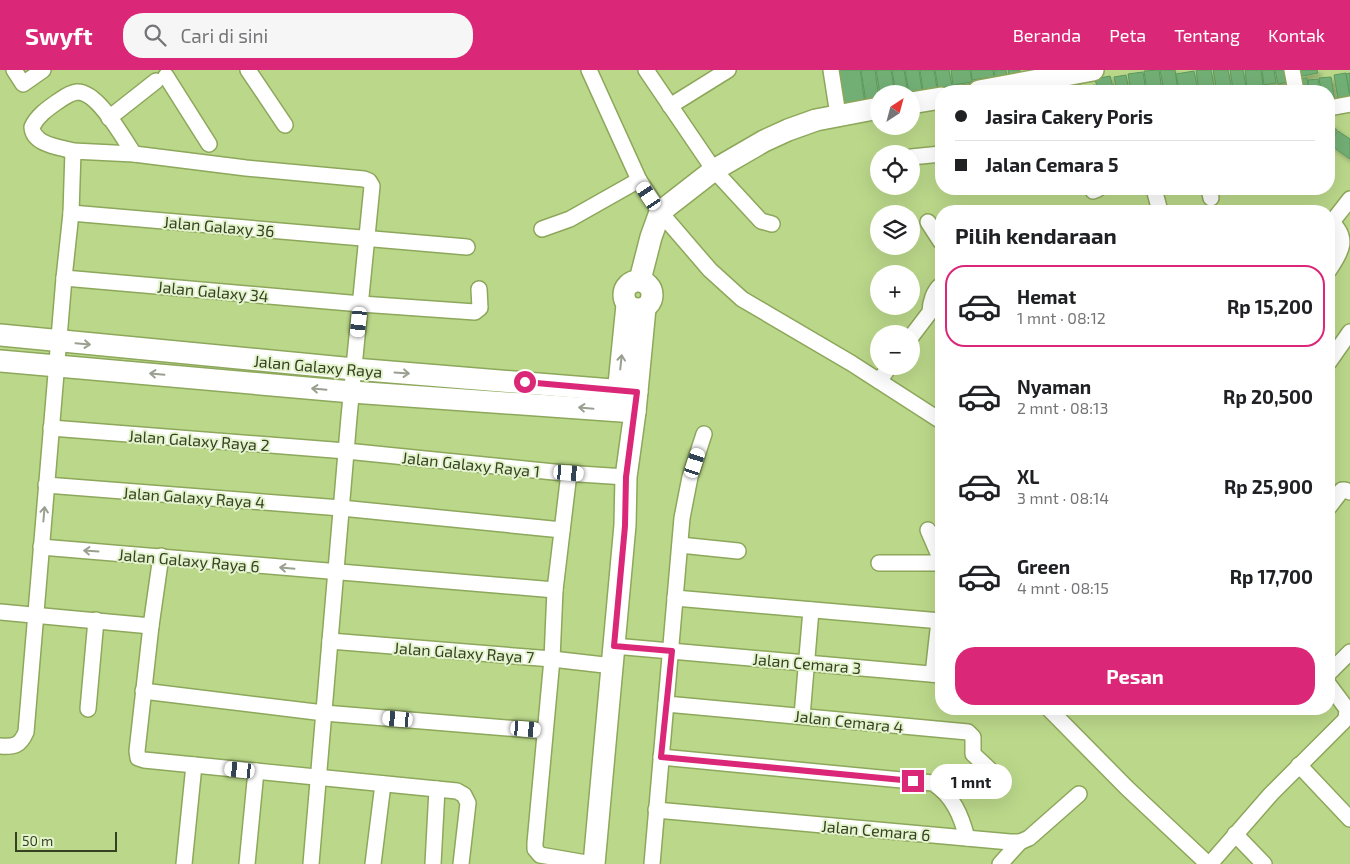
<!DOCTYPE html>
<html lang="id">
<meta charset="utf-8">
<style>
:root{--surface:#fff;--page:#f6f6f6;--text:#202124;--muted:#757577;--line:#e0e0e0;--accent:#db2777}
body{margin:0;font-family:"Exo 2",sans-serif;background:var(--page);color:var(--text);height:100vh;display:flex;flex-direction:column;font-size:19px;white-space:nowrap}
*{box-sizing:border-box;margin:0}
p{font-size:16px;color:var(--muted)}
.icon{flex:none;width:28px;height:28px;fill:none;stroke:currentColor;stroke-width:2;stroke-linecap:round;stroke-linejoin:round}
.map{position:relative;flex:1;overflow:hidden}
.sheet{position:absolute;left:935px;top:135px;width:400px;height:510px;display:flex;flex-direction:column;background:var(--surface);border-radius:20px;box-shadow:0 5px 20px #0002}
.sheet>*{flex:none}
.top-card{position:absolute;left:935px;top:15px;width:400px;height:110px;border-radius:20px;box-shadow:0 5px 20px #0002;display:grid;align-content:center;height:110px;padding:0 20px;background:var(--surface)}
.needle{width:32px;rotate:36deg}
.controls{position:absolute;left:870px;top:15px;display:grid;gap:10px}
.controls a{display:grid;place-items:center;width:50px;height:50px;border-radius:50%;background:var(--surface);box-shadow:0 5px 20px #0002;font-size:25px}
.scale{position:absolute;left:15px;bottom:12px;width:102px;box-sizing:border-box;padding-left:5px;border:2px solid #364121;border-top:0;font-size:14px;line-height:18px;white-space:nowrap;color:#364121;-webkit-text-stroke:4px #e3f3cc;paint-order:stroke}
.end{position:absolute;width:22px;height:22px;margin:-11px;border:6px solid #db2777;background:#fff;box-shadow:0 0 0 2px #fff}
.from{border-radius:50%}
.bubble{position:absolute;height:35px;border-radius:18px;background:var(--surface);box-shadow:0 5px 20px #0002;font-size:16px;font-weight:700;line-height:35px;text-align:center}
.car{position:absolute;width:15px;height:30px;margin:-15px -8px;border-radius:6px;box-shadow:0 0 4px 1px #0007;background:linear-gradient(#fff 24%,#345 0 40%,#fff 0 76%,#345 0 86%,#fff 0)}
.top-card b{display:flex;align-items:center;gap:18px;height:48px;font-size:19px}
.top-card b+b{border-top:1px solid var(--line)}
.top-card i{width:12px;height:12px;background:var(--text)}
ul{padding:0;list-style:none}
li{display:flex;align-items:center;gap:15px;height:82px;margin:0 10px 8px;padding:0 10px;border:2px solid transparent;border-radius:20px}
li div{flex:1}
li b{display:block;font-size:19px}
li em{font-style:normal;font-weight:700}
li.selected{border-color:var(--accent)}
li>.icon{width:45px;height:45px;stroke-width:1.5}
h2{padding:0 20px;font-size:22px;line-height:60px}
.cta{display:flex;gap:10px;margin-top:auto;padding:10px 20px}
.cta a{flex:1;height:58px;border-radius:20px;background:var(--accent);color:#fff;font-size:20px;font-weight:700;line-height:58px;text-align:center}
header{display:flex;align-items:center;gap:30px;box-sizing:border-box;height:70px;padding:0 25px;background:var(--accent);color:#fff}
header strong{font-size:24px}
nav{display:flex;gap:28px;margin-inline-start:auto;font-size:18px}
.search{width:350px;height:45px;background:var(--page);display:flex;align-items:center;gap:12px;box-sizing:border-box;padding:0 18px;border-radius:20px;color:var(--muted);font-size:19px}
.map>svg:first-child{display:block}
.building{fill:#72af74;stroke:#5c995e;filter:url(#shadow)}
.lines{fill:none;stroke-linecap:round;stroke-linejoin:round}
.street-casing{stroke:#8da75b;stroke-width:18}
.secondary-casing{stroke:#8da75b;stroke-width:24}
.street{stroke:#fff;stroke-width:15}
.secondary{stroke:#fff;stroke-width:21}
.oneway{stroke:#9aa090}
.route{stroke:#db2777;stroke-width:6}
.labels{text-anchor:middle;dominant-baseline:central;stroke-width:4;stroke-linejoin:round;paint-order:stroke}
.street-label{font-size:16px;fill:#364121;stroke:#e3f3cc}
</style>
<header>
<strong>Swyft</strong>
<div class="search"><svg class="icon" aria-label="search" viewBox="0 0 24 24"><circle cx="10" cy="10" r="6"/><path d="M15 15l6 6"/></svg>Cari di sini</div>
<nav><a>Beranda</a><a>Peta</a><a>Tentang</a><a>Kontak</a></nav>
</header>
<div class="map">
<svg width="1350" height="794" viewBox="0 0 1350 794">
<defs>
<filter id="shadow"><feDropShadow dx="4" dy="4" stdDeviation="2.5" flood-color="#0004"/></filter>
</defs>
<rect width="100%" height="100%" fill="#bbd88a"/>
<g class="building">
<polygon points="836,0 860,0 865,33 842,36"/>
<polygon points="861,0 875,0 879,30 866,32"/>
<polygon points="876,0 891,0 895,24 880,24"/>
<polygon points="892,0 904,0 908,23 896,24"/>
<polygon points="905,0 919,0 922,21 909,23"/>
<polygon points="920,0 934,0 937,18 923,20"/>
<polygon points="935,0 949,0 952,16 938,18"/>
<polygon points="951,0 970,0 972,12 953,15"/>
<polygon points="971,0 993,0 994,7 972,10"/>
<polygon points="994,0 1006,0 1007,7 995,8"/>
<polygon points="1008,0 1020,0 1020,4 1009,6"/>
<polygon points="1159,0 1162,21 1147,21 1144,1"/>
<polygon points="1160,0 1175,0 1178,21 1164,21"/>
<polygon points="1196,0 1211,0 1215,21 1199,21"/>
<polygon points="1213,0 1228,0 1232,20 1217,21"/>
<polygon points="1230,0 1243,0 1246,17 1233,19"/>
<polygon points="1245,0 1261,0 1263,15 1247,18"/>
<polygon points="1262,0 1274,0 1276,13 1264,15"/>
<polygon points="1275,0 1291,0 1293,11 1278,14"/>
<polygon points="1296,0 1317,0 1318,3 1297,7"/>
<polygon points="1194,1 1198,21 1179,21 1176,4"/>
<polygon points="1143,2 1146,21 1131,21 1128,4"/>
<polygon points="1346,3 1350,27 1338,29 1334,5"/>
<polygon points="1350,3 1350,25 1346,4"/>
<polygon points="1126,5 1129,21 1117,21 1114,7"/>
<polygon points="1110,6 1114,21 1098,21 1095,9"/>
<polygon points="1331,7 1335,31 1329,31 1329,21 1321,21 1319,8"/>
<polygon points="1307,8 1309,21 1299,21 1297,9"/>
<polygon points="1318,9 1320,21 1309,21 1308,10"/>
<polygon points="1080,14 1082,21 1068,21 1068,16"/>
<polygon points="1292,14 1294,21 1281,21 1281,16"/>
<polygon points="1064,15 1066,21 1052,21 1051,18"/>
<polygon points="1095,15 1097,21 1083,21 1082,17"/>
<polygon points="1280,15 1281,21 1269,21 1268,16"/>
<polygon points="1268,16 1269,21 1256,21 1255,18"/>
<polygon points="1329,54 1337,60 1329,71"/>
<polygon points="1338,61 1350,69 1350,89 1329,74"/>
</g>
<g class="lines">
<defs>
<g id="street">
<polyline points="14,0 23,14 43,0"/>
<polyline points="248,0 285,55"/>
<polyline points="589,0 639,110 660,142 710,200 742,229 851,293 941,351"/>
<polyline points="646,0 714,100 761,151 772,154"/>
<polyline points="831,0 838,45"/>
<polyline points="1292,0 1296,21"/>
<polyline points="166,6 209,74"/>
<polyline points="670,36 728,0"/>
<polyline points="1329,38 1350,34"/>
<polyline points="109,48 156,11"/>
<path d="M 73,81 C 60,77 33,75 32,57 C 37,46 47,39 57,32 C 63,28 69,23 77,22 C 98,21 123,68 134,84"/>
<polyline points="911,87 941,84"/>
<polyline points="1154,119 1160,141"/>
<polyline points="1209,119 1211,128"/>
<polyline points="1093,121 1098,119"/>
<polyline points="71,143 467,177"/>
<path d="M 1329,150 C 1350,167 1342,181 1329,200"/>
<polyline points="928,152 941,172"/>
<polyline points="1332,152 1350,129"/>
<polyline points="542,159 570,149 639,110"/>
<polyline points="64,208 361,234 475,242 480,238 479,219"/>
<path d="M 911,267 L 930,242 C 930,233 934,220 941,215"/>
<polyline points="1329,292 1350,262"/>
<polyline points="879,311 890,296"/>
<polyline points="51,358 346,381 564,403 626,407"/>
<polyline points="569,403 555,520 552,589 535,773 535,779 540,785 592,794"/>
<polyline points="46,415 341,438 562,460"/>
<polyline points="1329,437 1342,420 1345,420 1350,422"/>
<polyline points="928,460 941,490"/>
<polyline points="680,475 738,481"/>
<polyline points="41,477 555,520"/>
<polyline points="161,486 151,556 137,681 138,688 144,690 457,721 464,725 468,733 461,794"/>
<polyline points="879,493 941,493"/>
<polyline points="675,528 941,551"/>
<polyline points="0,542 151,556"/>
<polyline points="330,571 552,589 613,596"/>
<polyline points="614,576 941,605"/>
<polyline points="1329,603 1350,582"/>
<polyline points="933,604 939,551"/>
<polyline points="143,621 324,643 544,661"/>
<polyline points="666,634 968,662 973,667 973,684 1003,712"/>
<polyline points="88,639 96,550"/>
<polyline points="1049,639 1127,718 1208,794"/>
<polyline points="802,646 811,540"/>
<path d="M 0,676 C 14,677 20,676 26,662 L 64,208 L 71,143 L 73,81 L 134,84 L 246,98 L 364,109 L 369,111 L 372,116 L 349,347 L 311,794"/>
<path d="M 661,687 L 933,713 C 953,726 961,745 967,768"/>
<polyline points="1299,695 1350,749"/>
<polyline points="656,740 1010,772 1020,772 1029,768 1079,724"/>
<polyline points="1235,764 1264,794"/>
<polyline points="184,794 194,695"/>
<polyline points="247,794 256,701"/>
<polyline points="373,794 383,714"/>
<polyline points="433,794 437,719"/>
<polyline points="652,794 682,448 690,407 704,364"/>
<polyline points="1000,794 1020,772"/>
<polyline points="1210,794 1271,724 1346,649 1347,639 1329,615"/>
</g>
<g id="secondary">
<polyline points="979,21 1093,0"/>
<polyline points="911,33 941,28"/>
<polyline points="640,210 651,167 660,142 714,100 764,71 788,60 816,50 879,38"/>
<circle cx="638" cy="225" r="14"/>
<polyline points="0,265 354,299 637,322"/>
<polyline points="0,291 352,322 635,342"/>
<polyline points="617,334 627,235"/>
<polyline points="594,794 625,455 626,407 635,342 645,238"/>
</g>
</defs>
<use href="#street" class="street-casing"/>
<use href="#secondary" class="secondary-casing"/>
<use href="#street" class="street"/>
<use href="#secondary" class="secondary"/>
</g>
<defs><path id="oneway-shaft" d="M-6 0H5M1.5-3L5.5 0L1.5 3" fill="none" stroke-width="1.6" stroke-linecap="round" stroke-linejoin="round" transform="scale(1.25)"/></defs>
<g class="oneway">
<use href="#oneway-shaft" transform="translate(83 274) rotate(5)"/>
<use href="#oneway-shaft" transform="translate(621 292) rotate(-84)"/>
<use href="#oneway-shaft" transform="translate(402 303) rotate(4)"/>
<use href="#oneway-shaft" transform="translate(157 304) rotate(-175)"/>
<use href="#oneway-shaft" transform="translate(319 319) rotate(-175)"/>
<use href="#oneway-shaft" transform="translate(586 338) rotate(-175)"/>
<use href="#oneway-shaft" transform="translate(44 444) rotate(-85)"/>
<use href="#oneway-shaft" transform="translate(91 481) rotate(-176)"/>
<use href="#oneway-shaft" transform="translate(287 498) rotate(-175)"/>
</g>
<g class="lines">
<polyline class="route" points="525,312 637,322 626,407 625,456 614,576 672,581 661,687 913,711"/>
</g>
<g class="labels">
<g class="street-label">
<text transform="translate(219 156) rotate(5)">Jalan Galaxy 36</text>
<text transform="translate(213 221) rotate(5)">Jalan Galaxy 34</text>
<text transform="translate(318 296) rotate(5)">Jalan Galaxy Raya</text>
<text transform="translate(199 370) rotate(4)">Jalan Galaxy Raya 2</text>
<text transform="translate(471 394) rotate(6)">Jalan Galaxy Raya 1</text>
<text transform="translate(194 427) rotate(4)">Jalan Galaxy Raya 4</text>
<text transform="translate(189 490) rotate(5)">Jalan Galaxy Raya 6</text>
<text transform="translate(464 582) rotate(4)">Jalan Galaxy Raya 7</text>
<text transform="translate(807 593) rotate(5)">Jalan Cemara 3</text>
<text transform="translate(849 651) rotate(6)">Jalan Cemara 4</text>
<text transform="translate(876 760) rotate(5)">Jalan Cemara 6</text>
</g>
</g>
</svg>
<div class="controls">
<a><svg class="needle" viewBox="-14 -14 28 28"><path d="M0-13l5 13h-10z" fill="#e53935"/><path d="M0 13l5-13h-10z" fill="#757577"/></svg></a>
<a><svg class="icon" aria-label="locate" viewBox="0 0 24 24"><circle cx="12" cy="12" r="6"/><path d="M12 2v4M12 18v4M2 12h4M18 12h4"/></svg></a>
<a><svg class="icon" aria-label="layers" viewBox="0 0 24 24"><path d="M12 4l9 5-9 5-9-5zM3 14l9 5 9-5"/></svg></a>
<a>+</a>
<a>−</a>
</div>
<div class="scale">50 m</div>
<i class="end from" style="left:525px;top:312px"></i>
<i class="end" style="left:913px;top:711px"></i>
<div class="bubble" style="left:930px;top:694px;width:82px">1 mnt</div>
<i class="car" style="left:649px;top:126px;rotate:326deg"></i>
<i class="car" style="left:359px;top:252px;rotate:186deg"></i>
<i class="car" style="left:695px;top:393px;rotate:18deg"></i>
<i class="car" style="left:569px;top:403px;rotate:95deg"></i>
<i class="car" style="left:398px;top:649px;rotate:275deg"></i>
<i class="car" style="left:526px;top:659px;rotate:95deg"></i>
<i class="car" style="left:240px;top:700px;rotate:276deg"></i>
<div class="top-card">
<b><i class="from"></i>Jasira Cakery Poris</b>
<b><i></i>Jalan Cemara 5</b>
</div>
<section class="sheet">
<h2>Pilih kendaraan</h2>
<ul>
<li class="selected"><svg class="icon" aria-label="car" viewBox="0 0 24 24"><path d="M5 17H2v-5l4-1 3-4h7l3 4 3 1v5h-3M9 17h6M6 11h13"/><circle cx="7" cy="17" r="2"/><circle cx="17" cy="17" r="2"/></svg><div><b>Hemat</b><p>1 mnt · 08:12</p></div><em>Rp 15,200</em></li>
<li><svg class="icon" aria-label="car" viewBox="0 0 24 24"><path d="M5 17H2v-5l4-1 3-4h7l3 4 3 1v5h-3M9 17h6M6 11h13"/><circle cx="7" cy="17" r="2"/><circle cx="17" cy="17" r="2"/></svg><div><b>Nyaman</b><p>2 mnt · 08:13</p></div><em>Rp 20,500</em></li>
<li><svg class="icon" aria-label="car" viewBox="0 0 24 24"><path d="M5 17H2v-5l4-1 3-4h7l3 4 3 1v5h-3M9 17h6M6 11h13"/><circle cx="7" cy="17" r="2"/><circle cx="17" cy="17" r="2"/></svg><div><b>XL</b><p>3 mnt · 08:14</p></div><em>Rp 25,900</em></li>
<li><svg class="icon" aria-label="car" viewBox="0 0 24 24"><path d="M5 17H2v-5l4-1 3-4h7l3 4 3 1v5h-3M9 17h6M6 11h13"/><circle cx="7" cy="17" r="2"/><circle cx="17" cy="17" r="2"/></svg><div><b>Green</b><p>4 mnt · 08:15</p></div><em>Rp 17,700</em></li>
</ul>
<div class="cta"><a>Pesan</a></div>
</section>
</div>
